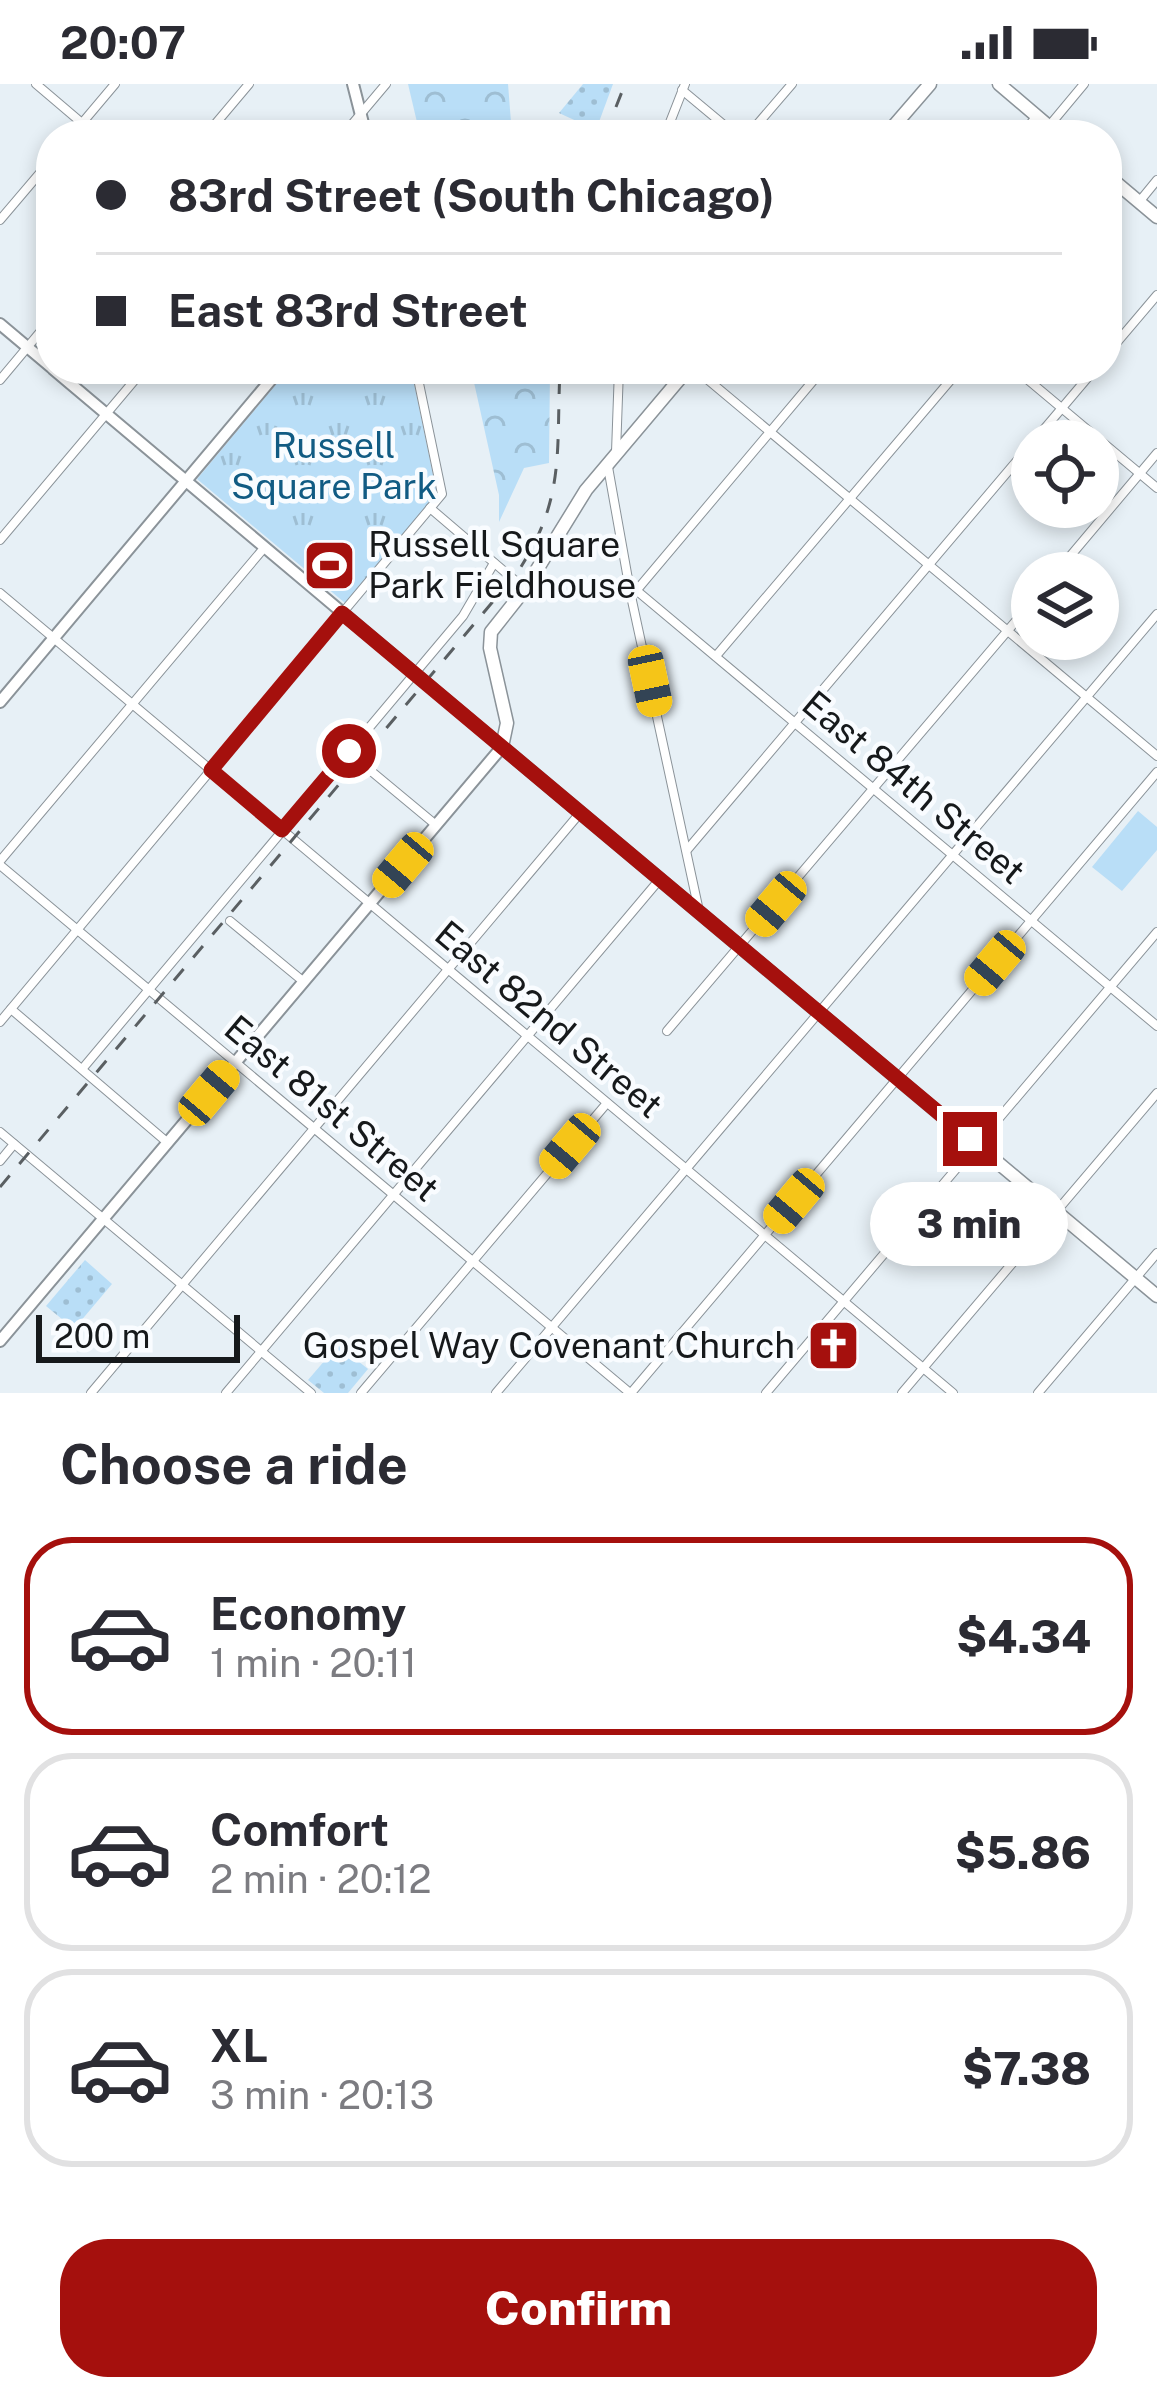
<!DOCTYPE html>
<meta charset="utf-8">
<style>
:root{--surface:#fff;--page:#f2f2f3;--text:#2b2b33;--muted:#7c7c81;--line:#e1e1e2;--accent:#a5100d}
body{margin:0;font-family:"Public Sans",sans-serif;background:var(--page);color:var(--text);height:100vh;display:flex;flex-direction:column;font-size:45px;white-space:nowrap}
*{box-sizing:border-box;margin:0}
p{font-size:39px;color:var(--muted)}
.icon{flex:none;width:66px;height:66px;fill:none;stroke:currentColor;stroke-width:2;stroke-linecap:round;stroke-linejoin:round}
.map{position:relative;height:1309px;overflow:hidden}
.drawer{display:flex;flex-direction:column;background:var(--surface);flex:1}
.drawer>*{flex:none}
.banner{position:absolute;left:36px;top:36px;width:1086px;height:264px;border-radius:48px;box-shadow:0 6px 18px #0003;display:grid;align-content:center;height:264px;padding:0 60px;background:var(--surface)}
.tools{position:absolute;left:1011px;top:336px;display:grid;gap:24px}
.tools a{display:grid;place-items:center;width:108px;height:108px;border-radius:50%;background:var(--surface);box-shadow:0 6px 18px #0003;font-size:60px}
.scale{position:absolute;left:36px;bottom:30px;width:204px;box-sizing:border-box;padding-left:12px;border:6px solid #16191b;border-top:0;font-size:33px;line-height:42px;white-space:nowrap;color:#16191b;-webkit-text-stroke:9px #f9fcff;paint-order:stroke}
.end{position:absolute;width:54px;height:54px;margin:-27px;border:15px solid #a5100d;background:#fff;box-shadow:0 0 0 6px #fff}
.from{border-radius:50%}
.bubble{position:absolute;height:84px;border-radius:42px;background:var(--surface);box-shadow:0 6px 18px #0003;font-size:39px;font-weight:800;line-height:84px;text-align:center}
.car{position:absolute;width:36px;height:72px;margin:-36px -18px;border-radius:15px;box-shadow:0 0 9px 3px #0007;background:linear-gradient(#f5c518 24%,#345 0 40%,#f5c518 0 76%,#345 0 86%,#f5c518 0)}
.banner b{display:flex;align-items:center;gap:42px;height:114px;font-size:45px}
.banner b+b{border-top:3px solid var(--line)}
.banner i{width:30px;height:30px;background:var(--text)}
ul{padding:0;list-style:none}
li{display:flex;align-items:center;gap:36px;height:198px;margin:0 24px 18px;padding:0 36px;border:6px solid var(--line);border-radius:48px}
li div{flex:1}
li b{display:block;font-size:45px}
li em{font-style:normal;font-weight:800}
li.current{border-color:var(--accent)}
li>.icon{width:108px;height:108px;stroke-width:1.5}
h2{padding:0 60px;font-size:54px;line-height:144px}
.primary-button{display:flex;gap:24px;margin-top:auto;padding:24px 60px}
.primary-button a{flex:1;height:138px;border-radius:48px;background:var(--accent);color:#fff;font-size:48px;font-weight:800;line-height:138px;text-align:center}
.status{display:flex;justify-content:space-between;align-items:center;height:84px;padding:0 60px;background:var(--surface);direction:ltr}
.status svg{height:33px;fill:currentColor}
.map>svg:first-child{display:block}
.grass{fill:url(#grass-dots)}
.forest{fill:url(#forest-crowns)}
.park{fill:url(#park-tufts)}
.pitch{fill:#b9def7}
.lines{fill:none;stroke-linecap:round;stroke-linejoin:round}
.minor-casing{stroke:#8b9399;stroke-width:10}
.tertiary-casing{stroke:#8b9399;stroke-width:14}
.secondary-casing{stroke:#8b9399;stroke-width:15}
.minor{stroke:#fff;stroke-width:8}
.tertiary{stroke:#fff;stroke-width:10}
.secondary{stroke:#fff;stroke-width:12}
.rail{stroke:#5a5f62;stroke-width:3;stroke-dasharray:15 15;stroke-linecap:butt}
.route{stroke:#a5100d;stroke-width:15}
.labels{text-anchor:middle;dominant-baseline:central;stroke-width:9;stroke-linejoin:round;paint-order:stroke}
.park-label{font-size:36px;fill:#115b83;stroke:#f9fcff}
.poi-label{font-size:36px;fill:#16191b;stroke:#f9fcff;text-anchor:start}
.street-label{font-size:36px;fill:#16191b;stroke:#f9fcff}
</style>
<div class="status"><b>20:07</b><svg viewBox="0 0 49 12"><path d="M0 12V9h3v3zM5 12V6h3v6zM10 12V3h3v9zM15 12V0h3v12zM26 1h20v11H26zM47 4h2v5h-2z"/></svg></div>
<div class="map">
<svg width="1157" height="1309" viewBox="0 0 1157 1309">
<defs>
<pattern id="grass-dots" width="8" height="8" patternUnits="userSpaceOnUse" patternTransform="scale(3)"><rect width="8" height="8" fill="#b9def7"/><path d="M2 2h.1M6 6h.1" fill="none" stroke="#9ebed3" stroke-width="1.8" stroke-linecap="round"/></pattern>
<pattern id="forest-crowns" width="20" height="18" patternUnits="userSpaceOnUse" patternTransform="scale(3)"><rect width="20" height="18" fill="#b9def7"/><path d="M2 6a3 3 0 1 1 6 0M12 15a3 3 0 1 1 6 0" fill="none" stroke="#9ebed3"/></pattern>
<pattern id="park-tufts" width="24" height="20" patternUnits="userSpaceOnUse" patternTransform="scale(3)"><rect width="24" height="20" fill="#b9def7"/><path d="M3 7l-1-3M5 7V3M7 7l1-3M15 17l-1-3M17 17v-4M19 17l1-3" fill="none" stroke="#9ebed3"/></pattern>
</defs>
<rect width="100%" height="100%" fill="#e7f0f6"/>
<g class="grass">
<polygon points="583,0 613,0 596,46 559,29"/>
<polygon points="85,1176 112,1200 74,1245 46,1222"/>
<polygon points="338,1261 368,1285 348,1309 324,1309 308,1296"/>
</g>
<g class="forest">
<polygon points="408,0 508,0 512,51 420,51"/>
<polygon points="471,285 550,285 549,379 524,384 499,438 499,411"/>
</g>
<polygon class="park" points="289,285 411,285 437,410 345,519 197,395"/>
<polygon class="pitch" points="1138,727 1157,743 1157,766 1122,807 1092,783"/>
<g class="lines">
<defs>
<g id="minor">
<polyline points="36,0 96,51"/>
<polyline points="682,6 736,51"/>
<polyline points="1049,42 1084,0"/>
<polyline points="755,43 792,0"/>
<polyline points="72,51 115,0"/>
<polyline points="206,51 249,0"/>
<polyline points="343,51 386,0"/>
<polyline points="665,51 685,0"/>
<polyline points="1021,51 1037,32"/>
<polyline points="1139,118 1157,96"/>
<polyline points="0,136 51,76"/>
<polyline points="1107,270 1157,211"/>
<polyline points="263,285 273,293"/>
<polyline points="695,285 1157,672"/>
<polyline points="1015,285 1157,404"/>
<polyline points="0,296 51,235"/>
<polyline points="1034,357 1095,285"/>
<polyline points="616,368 619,285"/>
<polyline points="608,383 631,512 699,827"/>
<polyline points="430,424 525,505"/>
<polyline points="0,456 144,285"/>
<polyline points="1056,489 1157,369"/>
<polyline points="636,506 1157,942"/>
<polyline points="636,507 823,285"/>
<polyline points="0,509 953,1309"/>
<polyline points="716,572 960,285"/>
<polyline points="371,687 436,741"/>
<polyline points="687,766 1032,359"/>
<polyline points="0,777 264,464"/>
<polyline points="0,781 630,1309"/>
<polyline points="230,837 304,898"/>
<polyline points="11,925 168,1059"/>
<polyline points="0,938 442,410 416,285"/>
<polyline points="667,947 1032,518"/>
<polyline points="83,984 463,532 494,479"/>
<polyline points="0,1048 311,1309"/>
<polyline points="0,1077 14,1060"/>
<polyline points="91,1309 580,729"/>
<polyline points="226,1309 660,795"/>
<polyline points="361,1309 607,1019"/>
<polyline points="496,1309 1157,530"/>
<polyline points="631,1309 1157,688"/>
<polyline points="766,1309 1157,848"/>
<polyline points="902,1309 1157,1009"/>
<polyline points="1038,1309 1157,1169"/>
</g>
<g id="tertiary">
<polyline points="353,0 366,51"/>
<polyline points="0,240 51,283"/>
<polyline points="0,618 280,285"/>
<polyline points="0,1257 502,663 53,285"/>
</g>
<g id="secondary">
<polyline points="999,0 1059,51"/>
<polyline points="886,51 930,0"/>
<polyline points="1107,91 1157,133"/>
<polyline points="688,285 586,406 525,505 491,548 490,564 507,639 502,663 1157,1212"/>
</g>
</defs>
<use href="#minor" class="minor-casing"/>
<use href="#tertiary" class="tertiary-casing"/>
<use href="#secondary" class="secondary-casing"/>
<use href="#minor" class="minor"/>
<use href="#tertiary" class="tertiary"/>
<use href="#secondary" class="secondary"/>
<g class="rail">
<polyline points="605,51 625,0"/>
<path d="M 0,1103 L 517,489 C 566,415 556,368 560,285"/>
</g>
</g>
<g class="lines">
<polyline class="route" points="349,667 282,746 211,686 342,529 970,1055"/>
</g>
<defs>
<symbol id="stadium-square" viewBox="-11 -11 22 22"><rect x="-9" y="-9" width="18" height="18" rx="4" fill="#a5100d" stroke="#f9fcff"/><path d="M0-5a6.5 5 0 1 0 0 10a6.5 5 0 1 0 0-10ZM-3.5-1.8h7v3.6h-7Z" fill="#fff"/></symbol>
<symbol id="church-square" viewBox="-11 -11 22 22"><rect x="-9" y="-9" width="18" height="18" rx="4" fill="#a5100d" stroke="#f9fcff"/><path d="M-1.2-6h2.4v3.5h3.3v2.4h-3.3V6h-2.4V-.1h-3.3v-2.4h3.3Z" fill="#fff"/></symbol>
</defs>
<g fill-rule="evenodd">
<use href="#stadium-square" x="300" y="452" width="59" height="59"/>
<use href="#church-square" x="804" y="1232" width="59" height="59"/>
</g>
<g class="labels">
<g class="park-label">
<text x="334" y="361">Russell<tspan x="334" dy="41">Square Park</tspan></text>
</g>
<g class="poi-label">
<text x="368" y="460">Russell Square<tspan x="368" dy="41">Park Fieldhouse</tspan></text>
<text x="795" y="1261" text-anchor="end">Gospel Way Covenant Church</text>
</g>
<g class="street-label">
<text transform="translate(914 703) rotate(40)">East 84th Street</text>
<text transform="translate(549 935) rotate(40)">East 82nd Street</text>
<text transform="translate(332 1024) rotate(40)">East 81st Street</text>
</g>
</g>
</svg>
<div class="tools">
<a><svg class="icon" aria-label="locate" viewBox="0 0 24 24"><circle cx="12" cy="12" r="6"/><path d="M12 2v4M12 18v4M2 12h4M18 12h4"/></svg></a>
<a><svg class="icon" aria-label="layers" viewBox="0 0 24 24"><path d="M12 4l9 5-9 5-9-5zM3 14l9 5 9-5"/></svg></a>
</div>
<div class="scale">200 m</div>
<i class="end from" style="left:349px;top:667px"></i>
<i class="end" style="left:970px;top:1055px"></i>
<div class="bubble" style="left:870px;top:1098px;width:198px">3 min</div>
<i class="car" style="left:650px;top:597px;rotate:168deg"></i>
<i class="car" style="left:403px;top:781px;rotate:220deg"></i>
<i class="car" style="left:776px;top:820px;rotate:220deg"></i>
<i class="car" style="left:995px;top:879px;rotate:220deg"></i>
<i class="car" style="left:209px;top:1009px;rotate:40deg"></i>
<i class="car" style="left:570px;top:1062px;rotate:220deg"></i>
<i class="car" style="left:794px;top:1117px;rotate:220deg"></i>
<div class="banner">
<b><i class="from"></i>83rd Street (South Chicago)</b>
<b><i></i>East 83rd Street</b>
</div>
</div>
<section class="drawer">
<h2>Choose a ride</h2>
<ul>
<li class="current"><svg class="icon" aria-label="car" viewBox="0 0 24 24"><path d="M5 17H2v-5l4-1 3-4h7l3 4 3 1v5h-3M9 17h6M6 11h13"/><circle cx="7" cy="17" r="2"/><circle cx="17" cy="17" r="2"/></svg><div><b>Economy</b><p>1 min · 20:11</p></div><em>$4.34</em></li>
<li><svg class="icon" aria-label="car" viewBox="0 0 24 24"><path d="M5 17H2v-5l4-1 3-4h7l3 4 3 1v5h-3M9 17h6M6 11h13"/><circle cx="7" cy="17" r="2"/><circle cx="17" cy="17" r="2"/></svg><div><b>Comfort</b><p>2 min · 20:12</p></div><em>$5.86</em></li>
<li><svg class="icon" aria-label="car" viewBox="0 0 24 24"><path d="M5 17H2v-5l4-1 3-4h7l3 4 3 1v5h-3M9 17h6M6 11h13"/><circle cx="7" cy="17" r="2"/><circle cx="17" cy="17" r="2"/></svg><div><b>XL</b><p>3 min · 20:13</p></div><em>$7.38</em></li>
</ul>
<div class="primary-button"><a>Confirm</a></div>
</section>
